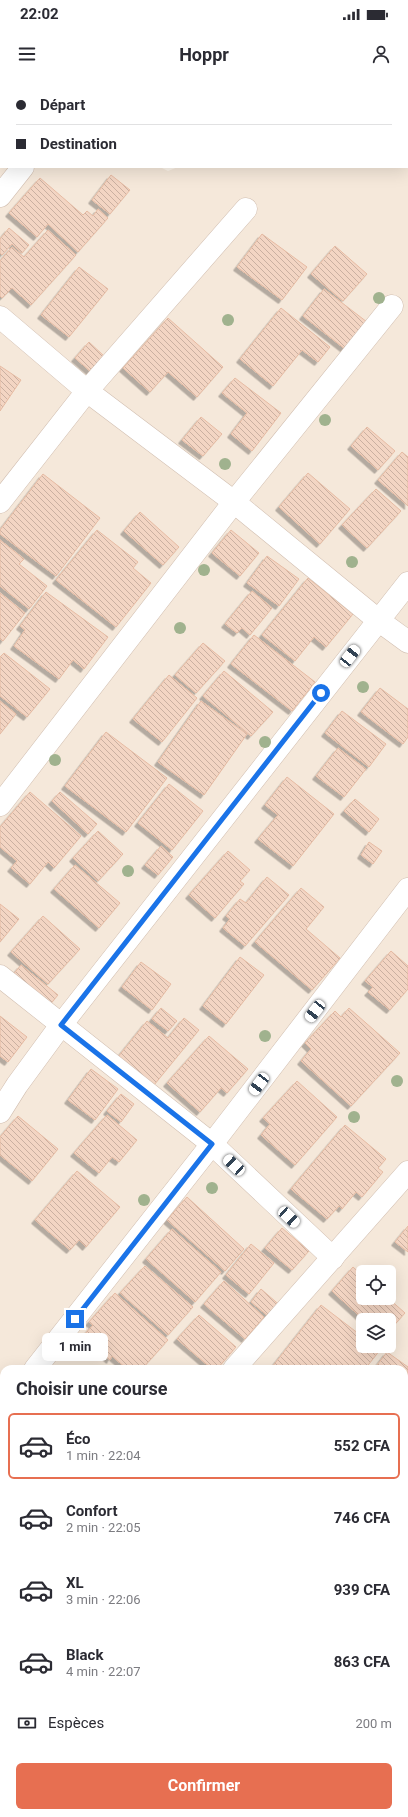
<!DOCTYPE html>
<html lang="fr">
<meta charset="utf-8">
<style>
:root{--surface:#fff;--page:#f2f2f3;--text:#2b2b33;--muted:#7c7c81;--line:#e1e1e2;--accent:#e76f51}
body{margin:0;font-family:Roboto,sans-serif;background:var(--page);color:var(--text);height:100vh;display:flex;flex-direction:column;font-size:15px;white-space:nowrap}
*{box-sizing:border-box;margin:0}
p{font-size:13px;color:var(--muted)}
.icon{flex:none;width:22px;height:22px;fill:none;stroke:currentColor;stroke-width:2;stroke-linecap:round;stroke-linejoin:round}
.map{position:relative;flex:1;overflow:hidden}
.sheet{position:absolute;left:0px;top:1285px;width:408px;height:452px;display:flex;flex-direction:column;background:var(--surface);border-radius:12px 12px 0 0;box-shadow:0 4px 16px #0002}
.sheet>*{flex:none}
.hud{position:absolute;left:0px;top:0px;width:408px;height:88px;box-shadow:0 4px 16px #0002;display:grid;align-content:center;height:88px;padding:0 16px;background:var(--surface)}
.tools{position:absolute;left:356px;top:1185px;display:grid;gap:8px}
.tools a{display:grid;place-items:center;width:40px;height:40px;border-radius:6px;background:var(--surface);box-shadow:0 4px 16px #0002;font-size:20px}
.end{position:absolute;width:18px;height:18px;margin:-9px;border:5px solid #1a73e8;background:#fff;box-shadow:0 0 0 2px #fff}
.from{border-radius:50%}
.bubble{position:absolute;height:28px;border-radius:6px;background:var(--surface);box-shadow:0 4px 16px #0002;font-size:13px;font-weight:700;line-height:28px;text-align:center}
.car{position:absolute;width:12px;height:24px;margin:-12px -6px;border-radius:5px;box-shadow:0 0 3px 1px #0007;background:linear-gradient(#fff 24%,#345 0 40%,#fff 0 76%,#345 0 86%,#fff 0)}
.hud b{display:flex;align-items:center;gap:14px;height:38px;font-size:15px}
.hud b+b{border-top:1px solid var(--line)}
.hud i{width:10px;height:10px;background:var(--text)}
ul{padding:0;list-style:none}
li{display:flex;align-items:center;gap:12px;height:66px;margin:0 8px 6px;padding:0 8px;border:2px solid transparent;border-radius:6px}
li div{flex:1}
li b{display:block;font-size:15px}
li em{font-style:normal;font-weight:700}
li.active{border-color:var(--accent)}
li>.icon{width:36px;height:36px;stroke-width:1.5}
h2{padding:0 16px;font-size:18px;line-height:48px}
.pay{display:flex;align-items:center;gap:10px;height:44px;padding:0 16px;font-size:15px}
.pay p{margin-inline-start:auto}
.cta{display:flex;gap:8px;margin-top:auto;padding:8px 16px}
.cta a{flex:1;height:46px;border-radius:6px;background:var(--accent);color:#fff;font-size:16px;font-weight:700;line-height:46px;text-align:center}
.status{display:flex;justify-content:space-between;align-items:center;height:28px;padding:0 20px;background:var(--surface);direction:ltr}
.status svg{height:11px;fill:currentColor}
header{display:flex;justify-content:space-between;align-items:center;height:52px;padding:0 16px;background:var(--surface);font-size:18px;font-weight:700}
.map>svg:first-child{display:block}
.residential{fill:#f5e8da;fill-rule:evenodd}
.building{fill:url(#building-back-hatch);stroke:#e6bba3;filter:url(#shadow)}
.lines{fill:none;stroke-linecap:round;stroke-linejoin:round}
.minor-casing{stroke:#d1beb0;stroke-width:23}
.minor{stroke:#fff;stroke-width:22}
.tree{fill:#a0b28e}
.route{stroke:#1a73e8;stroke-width:5}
</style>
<div class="status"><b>22:02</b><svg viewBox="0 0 49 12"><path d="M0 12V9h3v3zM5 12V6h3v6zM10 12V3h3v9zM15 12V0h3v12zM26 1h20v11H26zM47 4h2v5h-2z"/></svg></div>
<header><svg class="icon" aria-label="menu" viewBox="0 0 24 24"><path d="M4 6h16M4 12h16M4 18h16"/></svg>Hoppr<svg class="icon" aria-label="person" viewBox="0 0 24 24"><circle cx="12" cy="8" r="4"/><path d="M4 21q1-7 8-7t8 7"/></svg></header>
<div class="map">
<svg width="408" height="1737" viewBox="0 0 408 1737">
<defs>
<pattern id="building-back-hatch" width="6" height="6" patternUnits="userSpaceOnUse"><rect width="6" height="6" fill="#f3d5c3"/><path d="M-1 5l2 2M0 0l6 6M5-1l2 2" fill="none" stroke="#cab0a1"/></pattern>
<filter id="shadow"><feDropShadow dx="-3.5" dy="3.5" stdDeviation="0" flood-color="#0004"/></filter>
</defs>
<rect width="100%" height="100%" fill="#fdf6ec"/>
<path class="residential" d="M 387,0 L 408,0 L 408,1737 L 0,1737 L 0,4 L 1,87 L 160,87 L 168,91 L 178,87 L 407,87 L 407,1 L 385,1 ZM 363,1192 L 389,1192 L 389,1218 L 363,1218 ZM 363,1240 L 389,1240 L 389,1266 L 363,1266 ZM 4,1289 L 404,1289 L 404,1733 L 4,1733 Z"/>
<g class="building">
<polygon points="111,95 130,110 110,134 92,120"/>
<polygon points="40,98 83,135 87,131 93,136 98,129 108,138 78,172 48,144 37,157 9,133"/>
<polygon points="9,148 29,165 22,173 12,164 2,175 0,173 0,159"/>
<polygon points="48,150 76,175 31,225 12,208 2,218 0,216 0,181 12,167 24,177"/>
<polygon points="262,154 307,187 282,220 237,187"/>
<polygon points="335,166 367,194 343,221 311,194"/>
<polygon points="79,187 108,209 69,257 41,235"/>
<polygon points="324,209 367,242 345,269 303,236"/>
<polygon points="281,228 330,267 318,282 302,270 273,306 240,279"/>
<polygon points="168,238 223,287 197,317 168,292 150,312 123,288"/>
<polygon points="89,262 104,276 90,291 75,278"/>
<polygon points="0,286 21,300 0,331"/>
<polygon points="235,298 281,333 252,371 231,354 247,333 222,313"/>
<polygon points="201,337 222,354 203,376 182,360"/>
<polygon points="367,347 395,371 378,390 351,366"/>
<polygon points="402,372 408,377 408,426 378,400"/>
<polygon points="308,393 350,429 320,464 279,427"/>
<polygon points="43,394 100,438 56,496 0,454 0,450"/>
<polygon points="376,409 401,431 367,468 342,445"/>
<polygon points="140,432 179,467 163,485 124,451"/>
<polygon points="97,450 138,482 133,488 151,503 116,547 56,500"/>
<polygon points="231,450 259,473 240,496 212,473"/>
<polygon points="0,460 24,479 19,484 47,506 29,529 0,506"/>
<polygon points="267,476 299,499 279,526 247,503"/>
<polygon points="308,498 353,534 326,567 314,557 295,581 262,555"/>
<polygon points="252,511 272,528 250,555 242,548 237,553 225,544"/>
<polygon points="46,512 108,557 84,589 73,580 59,599 14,566 25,550 20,546"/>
<polygon points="0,513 25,533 3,561 0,559"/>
<polygon points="254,555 315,602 292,631 231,584"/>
<polygon points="203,563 225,581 196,613 175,595"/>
<polygon points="4,573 50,609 27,637 0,616 0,577"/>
<polygon points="224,591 273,632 251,656 203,616"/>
<polygon points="169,595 197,618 162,662 133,639"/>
<polygon points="380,608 408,629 408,657 403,664 361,632"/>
<polygon points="0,621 16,634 0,654"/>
<polygon points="201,621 247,654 204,715 158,682"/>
<polygon points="342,631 386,664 369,687 325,653"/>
<polygon points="106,652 167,698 126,752 65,706"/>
<polygon points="338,668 366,689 344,717 316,696"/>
<polygon points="287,697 334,734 293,786 258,759 278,735 265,725"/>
<polygon points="169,704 203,731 172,770 138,743"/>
<polygon points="30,712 81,756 54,788 48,782 30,804 11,788 17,781 0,767 0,747"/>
<polygon points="60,712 97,744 88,754 52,721"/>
<polygon points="355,719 379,739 369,752 344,731"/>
<polygon points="98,751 123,774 98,801 73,778"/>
<polygon points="369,762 382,771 373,784 361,775"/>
<polygon points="161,766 173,777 158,795 145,785"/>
<polygon points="228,771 250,790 240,801 244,804 215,838 189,815"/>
<polygon points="75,785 120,823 99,848 54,809"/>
<polygon points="267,797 289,815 245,866 223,848 230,839 226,836 240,819 246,823"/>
<polygon points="301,808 324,827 306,849 340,878 312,910 255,862"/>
<polygon points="0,824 19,839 0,862"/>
<polygon points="43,836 80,869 48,904 11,872"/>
<polygon points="391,871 408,886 408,909 390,930 368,912 373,907 365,901"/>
<polygon points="240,877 264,895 226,944 203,926"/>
<polygon points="141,882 171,904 152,930 122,907"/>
<polygon points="21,885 58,915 48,927 11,897"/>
<polygon points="161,928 177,941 168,951 152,939"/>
<polygon points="349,928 400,973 351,1026 301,981 311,969 305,963 335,931 341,937"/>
<polygon points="0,936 27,957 8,982 0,976"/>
<polygon points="184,938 199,950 154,1005 118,977 147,941 168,958"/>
<polygon points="209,956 248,989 227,1013 221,1008 200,1032 167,1003"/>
<polygon points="91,989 118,1009 95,1040 68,1020"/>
<polygon points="297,1001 337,1037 295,1085 261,1055 270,1044 263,1038"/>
<polygon points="121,1014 134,1024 121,1042 107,1031"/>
<polygon points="107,1035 137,1060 119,1082 112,1077 99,1093 74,1073"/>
<polygon points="18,1036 58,1069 32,1101 0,1075 0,1057"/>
<polygon points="345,1045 386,1079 378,1088 383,1092 362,1117 356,1112 342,1129 339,1126 327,1139 291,1109"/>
<polygon points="77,1091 120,1127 86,1167 79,1160 70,1170 35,1140"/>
<polygon points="187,1117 244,1169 225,1191 167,1140"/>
<polygon points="408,1146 408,1172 395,1162"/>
<polygon points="282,1148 309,1171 292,1190 265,1168"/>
<polygon points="172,1149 221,1192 195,1222 146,1179"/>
<polygon points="251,1164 274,1183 249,1214 226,1195"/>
<polygon points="145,1186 193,1227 168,1255 120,1213"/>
<polygon points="353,1187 363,1196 363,1218 388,1218 405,1233 389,1251 389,1240 364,1240 332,1211"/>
<polygon points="224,1201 264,1237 245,1259 204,1224"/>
<polygon points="261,1209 283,1228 273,1240 251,1222"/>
<polygon points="115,1213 168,1260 142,1289 127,1289 112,1276 110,1280 83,1256 93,1245 89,1242"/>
<polygon points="321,1225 363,1257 363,1266 374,1266 380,1270 365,1289 274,1289 272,1287"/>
<polygon points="199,1235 236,1267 217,1289 212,1289 177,1259"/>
<polygon points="387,1272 408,1287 408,1317 404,1314 404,1289 374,1289"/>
<polygon points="404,1452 408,1454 408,1462 404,1468"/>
<polygon points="408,1472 408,1495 404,1492 404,1479"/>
<polygon points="404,1550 408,1553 408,1591 404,1589"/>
<polygon points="405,1695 408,1697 408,1737 390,1737 392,1733 404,1733"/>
<polygon points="203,1733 249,1733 247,1737 201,1737"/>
</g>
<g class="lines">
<defs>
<g id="minor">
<polyline points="93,1 94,0"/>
<polyline points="0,116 23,87"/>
<polyline points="0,237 87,311 234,422 378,540 408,562"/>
<polyline points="0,422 87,311 246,129"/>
<polyline points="0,725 234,422 392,226"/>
<polyline points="0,896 212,1064 333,1178"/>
<polyline points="0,1032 17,1005 61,945 408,503"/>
<polyline points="35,1289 212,1064 408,809"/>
<polyline points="234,1289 408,1092"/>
<polyline points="0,1334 4,1329"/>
<polyline points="404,1367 408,1362"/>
<polyline points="0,1569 4,1572"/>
<polyline points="0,1665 4,1660"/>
<polyline points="404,1673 408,1666"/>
<polyline points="146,1737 149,1733"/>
<polyline points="362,1737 364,1733"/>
</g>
</defs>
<use href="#minor" class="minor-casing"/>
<use href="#minor" class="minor"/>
</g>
<g class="tree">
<circle cx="379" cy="218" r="6"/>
<circle cx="228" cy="240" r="6"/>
<circle cx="325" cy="340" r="6"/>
<circle cx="225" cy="384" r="6"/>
<circle cx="352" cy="482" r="6"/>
<circle cx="204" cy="490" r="6"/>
<circle cx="180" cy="548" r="6"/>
<circle cx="363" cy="607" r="6"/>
<circle cx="265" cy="662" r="6"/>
<circle cx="55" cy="680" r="6"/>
<circle cx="128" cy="791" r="6"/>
<circle cx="265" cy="956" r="6"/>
<circle cx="397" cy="1001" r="6"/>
<circle cx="354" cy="1037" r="6"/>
<circle cx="212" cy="1108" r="6"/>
<circle cx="144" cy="1120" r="6"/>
</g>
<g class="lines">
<polyline class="route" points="75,1239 212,1064 61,945 321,613"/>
</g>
</svg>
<div class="tools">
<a><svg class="icon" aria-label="locate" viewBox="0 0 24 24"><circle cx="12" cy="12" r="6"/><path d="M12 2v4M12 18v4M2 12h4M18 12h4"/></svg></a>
<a><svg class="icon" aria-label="layers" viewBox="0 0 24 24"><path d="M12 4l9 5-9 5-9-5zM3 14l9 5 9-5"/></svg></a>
</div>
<i class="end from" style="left:321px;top:613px"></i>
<i class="end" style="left:75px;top:1239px"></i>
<div class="bubble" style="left:42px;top:1253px;width:66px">1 min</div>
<i class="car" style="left:350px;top:576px;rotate:38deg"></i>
<i class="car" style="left:315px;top:931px;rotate:218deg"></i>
<i class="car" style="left:259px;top:1004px;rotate:217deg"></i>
<i class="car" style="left:234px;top:1085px;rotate:313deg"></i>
<i class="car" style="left:289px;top:1137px;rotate:133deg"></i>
<div class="hud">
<b><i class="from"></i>Départ</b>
<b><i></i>Destination</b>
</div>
<section class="sheet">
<h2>Choisir une course</h2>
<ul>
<li class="active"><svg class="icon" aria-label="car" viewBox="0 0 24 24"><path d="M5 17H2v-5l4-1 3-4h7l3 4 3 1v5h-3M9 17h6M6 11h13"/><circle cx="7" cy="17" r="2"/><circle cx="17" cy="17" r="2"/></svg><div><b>Éco</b><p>1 min · 22:04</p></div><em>552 CFA</em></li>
<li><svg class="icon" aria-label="car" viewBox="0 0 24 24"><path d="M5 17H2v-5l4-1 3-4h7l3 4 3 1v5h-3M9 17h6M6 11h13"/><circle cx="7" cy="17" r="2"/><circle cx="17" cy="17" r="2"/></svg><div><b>Confort</b><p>2 min · 22:05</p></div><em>746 CFA</em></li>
<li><svg class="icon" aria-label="car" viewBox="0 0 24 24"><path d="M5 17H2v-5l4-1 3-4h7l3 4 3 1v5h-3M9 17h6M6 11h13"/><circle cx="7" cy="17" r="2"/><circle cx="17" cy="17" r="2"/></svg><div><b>XL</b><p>3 min · 22:06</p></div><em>939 CFA</em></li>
<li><svg class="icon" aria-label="car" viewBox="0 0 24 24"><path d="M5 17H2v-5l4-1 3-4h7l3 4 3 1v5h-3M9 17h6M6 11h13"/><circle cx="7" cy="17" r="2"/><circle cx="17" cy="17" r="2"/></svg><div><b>Black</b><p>4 min · 22:07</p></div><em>863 CFA</em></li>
</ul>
<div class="pay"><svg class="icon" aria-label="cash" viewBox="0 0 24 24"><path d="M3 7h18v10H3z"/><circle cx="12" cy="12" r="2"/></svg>Espèces<p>200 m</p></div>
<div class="cta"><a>Confirmer</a></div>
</section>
</div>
